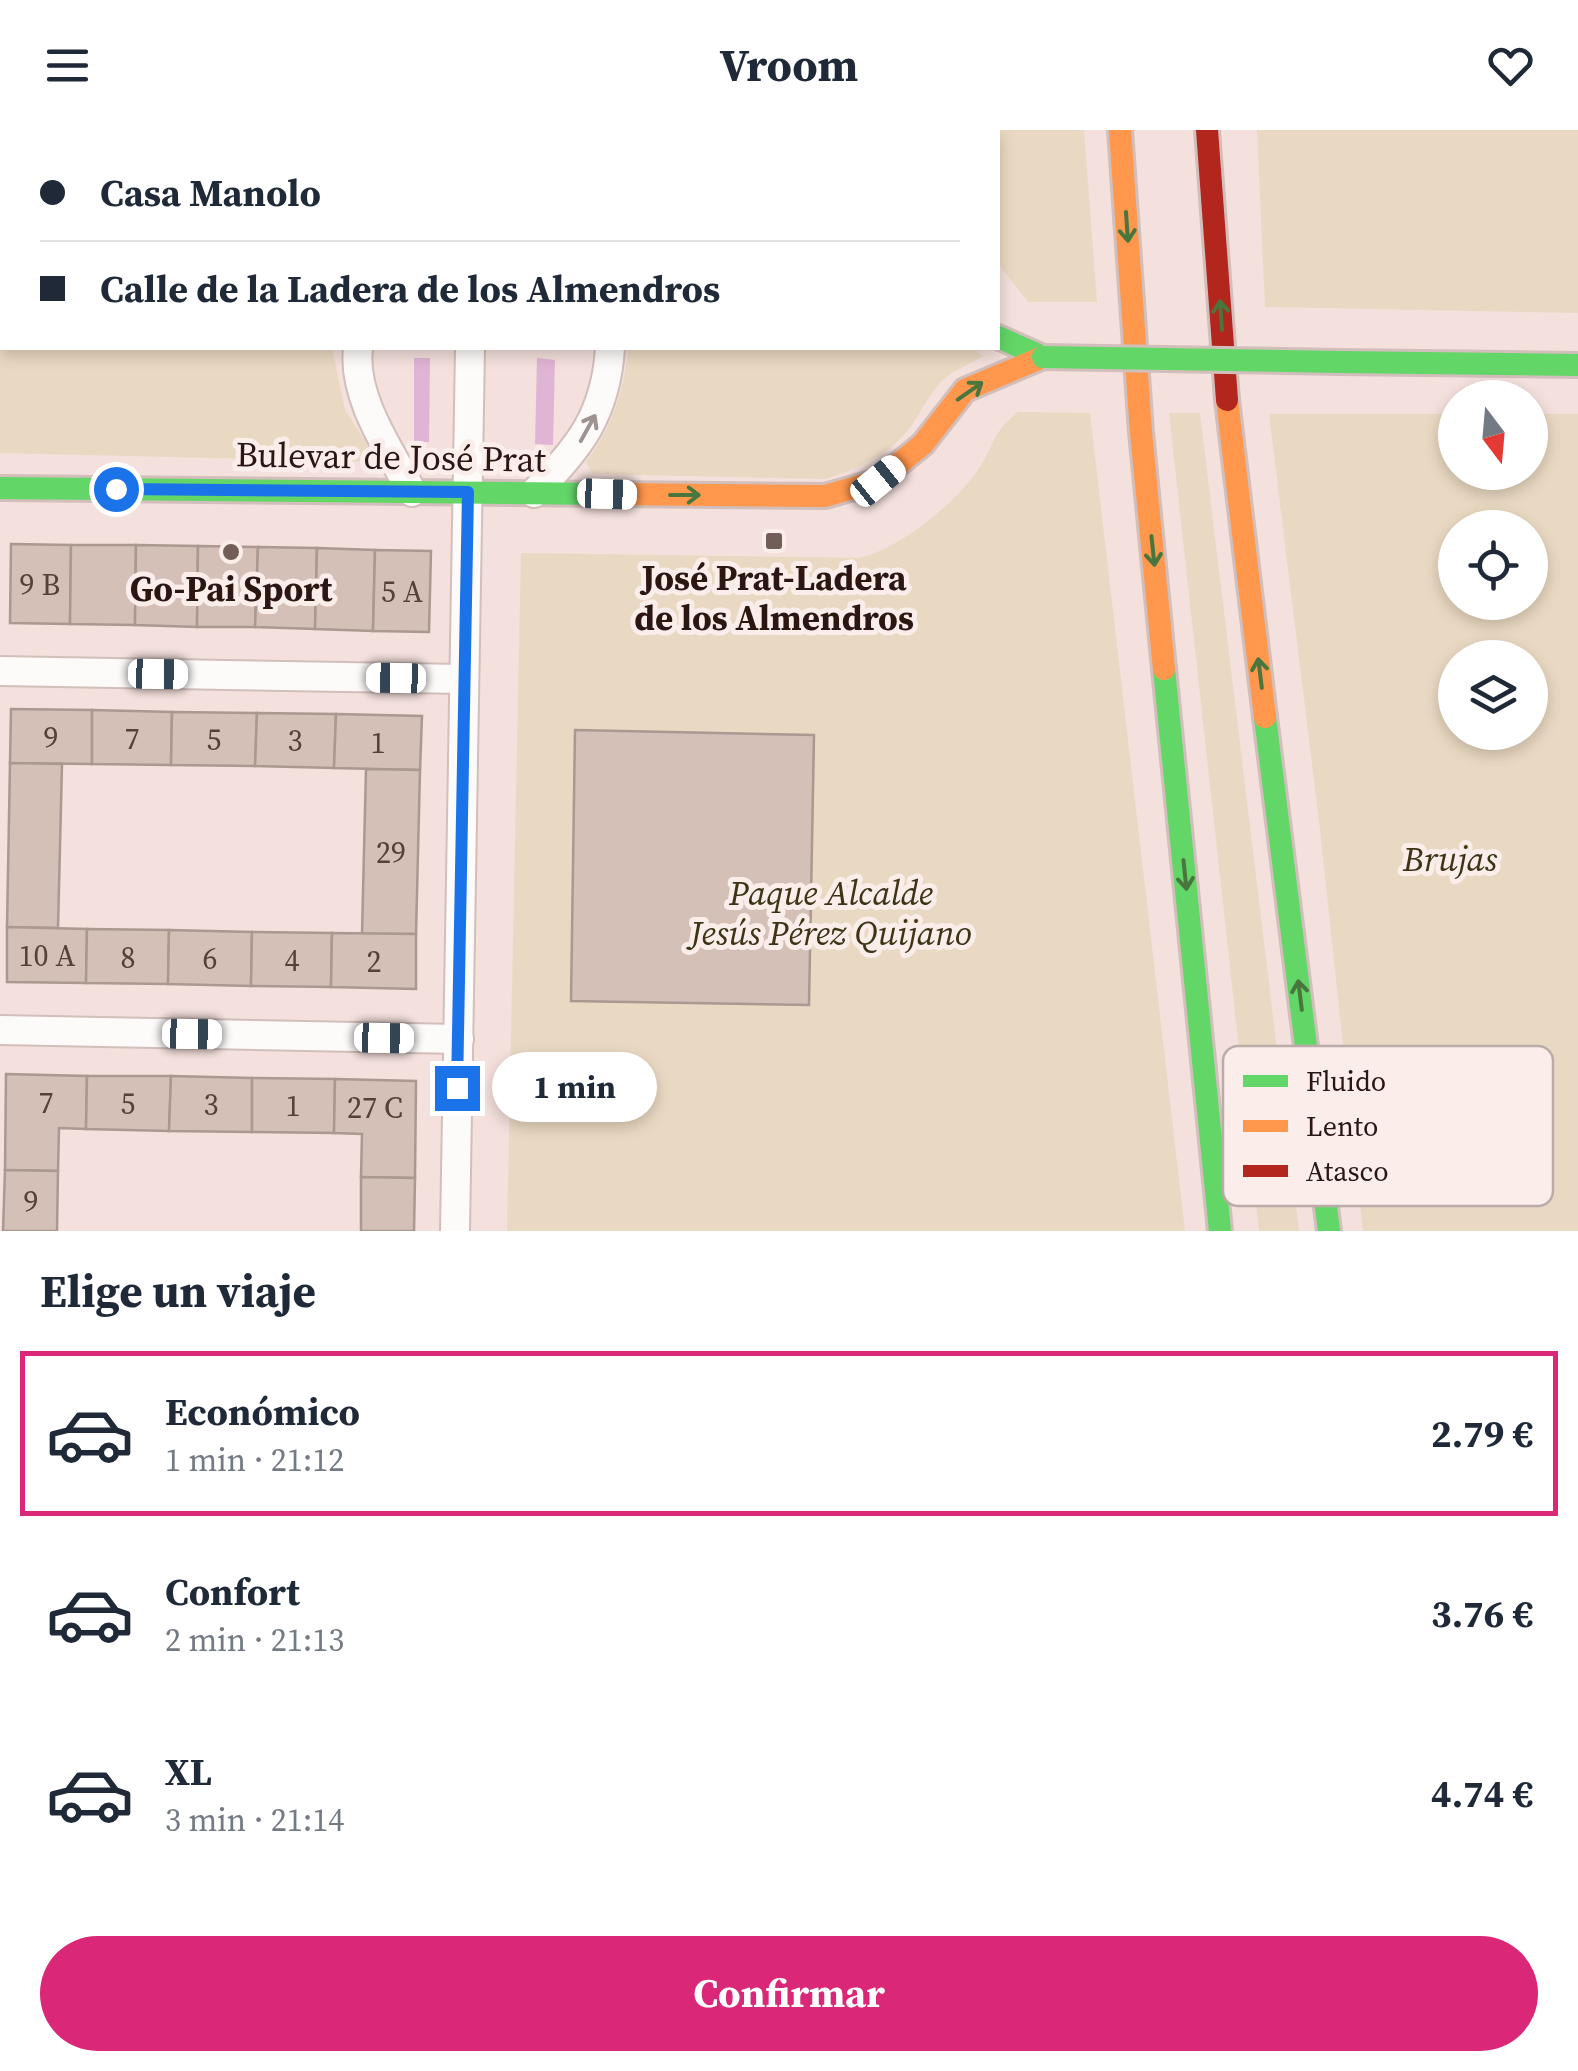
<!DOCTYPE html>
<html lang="es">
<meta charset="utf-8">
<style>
:root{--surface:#fff;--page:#f2f2f3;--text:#1f2937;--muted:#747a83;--line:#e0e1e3;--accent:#db2777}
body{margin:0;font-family:"Source Serif 4",serif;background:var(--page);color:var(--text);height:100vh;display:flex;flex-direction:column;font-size:38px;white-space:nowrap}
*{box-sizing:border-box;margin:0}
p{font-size:32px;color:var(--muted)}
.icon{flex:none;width:55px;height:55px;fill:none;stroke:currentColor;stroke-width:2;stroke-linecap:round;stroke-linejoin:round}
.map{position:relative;height:1101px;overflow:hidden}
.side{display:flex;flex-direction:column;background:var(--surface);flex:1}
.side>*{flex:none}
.top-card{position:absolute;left:0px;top:0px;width:1000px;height:220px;box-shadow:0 5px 15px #0003;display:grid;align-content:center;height:220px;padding:0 40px;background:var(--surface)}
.needle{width:65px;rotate:164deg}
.buttons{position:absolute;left:1438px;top:250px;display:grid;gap:20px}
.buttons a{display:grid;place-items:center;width:110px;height:110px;border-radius:50%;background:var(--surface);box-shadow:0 5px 15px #0003;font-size:50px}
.end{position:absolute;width:45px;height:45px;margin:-22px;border:12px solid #1a73e8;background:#fff;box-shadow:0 0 0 5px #fff}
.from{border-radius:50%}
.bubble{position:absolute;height:70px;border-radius:35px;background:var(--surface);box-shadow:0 5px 15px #0003;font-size:32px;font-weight:700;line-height:70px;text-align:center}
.car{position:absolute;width:30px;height:60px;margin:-30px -15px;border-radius:12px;box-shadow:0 0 8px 2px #0007;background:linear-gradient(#fff 24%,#345 0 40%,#fff 0 76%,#345 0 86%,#fff 0)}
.top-card b{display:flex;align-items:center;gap:35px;height:95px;font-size:38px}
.top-card b+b{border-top:2px solid var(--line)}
.top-card i{width:25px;height:25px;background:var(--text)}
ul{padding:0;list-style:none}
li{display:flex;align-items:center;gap:30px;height:165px;margin:0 20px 15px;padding:0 20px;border:5px solid transparent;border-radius:0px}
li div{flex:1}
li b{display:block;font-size:38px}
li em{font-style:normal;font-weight:700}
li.current{border-color:var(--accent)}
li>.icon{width:90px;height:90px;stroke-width:1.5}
h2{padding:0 40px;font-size:45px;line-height:120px}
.cta{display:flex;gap:20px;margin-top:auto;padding:20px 40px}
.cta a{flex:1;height:115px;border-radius:60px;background:var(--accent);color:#fff;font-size:40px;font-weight:700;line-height:115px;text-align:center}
header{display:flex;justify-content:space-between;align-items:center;height:130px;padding:0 40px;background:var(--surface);font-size:45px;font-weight:700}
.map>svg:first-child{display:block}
.green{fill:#ead9c2;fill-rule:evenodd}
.water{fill:#e0b4d4}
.building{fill:#d5c0b7;stroke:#aa9891;stroke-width:2.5}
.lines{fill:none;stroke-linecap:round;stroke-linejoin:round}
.street-casing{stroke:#d2beba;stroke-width:32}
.fast-casing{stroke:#d2beba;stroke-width:28}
.slow-casing{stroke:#d2beba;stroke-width:28}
.jam-casing{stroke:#d2beba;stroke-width:28}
.street{stroke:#fdfafa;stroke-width:28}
.fast{stroke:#63d668;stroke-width:22}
.slow{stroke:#ff974d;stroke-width:22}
.jam{stroke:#b3261e;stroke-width:22}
.fast-bridge-casing{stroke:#d2beba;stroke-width:28;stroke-linecap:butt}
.fast-bridge{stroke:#63d668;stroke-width:22}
.oneway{stroke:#48763d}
.oneway2{stroke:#9f9392}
.route{stroke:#1a73e8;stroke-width:12}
.poi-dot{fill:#725d59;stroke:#faedea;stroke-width:4}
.labels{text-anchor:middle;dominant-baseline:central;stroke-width:10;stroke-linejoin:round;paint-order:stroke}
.number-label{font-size:30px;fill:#56403b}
.street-label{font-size:35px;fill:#2c1612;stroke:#faedea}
.poi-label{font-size:35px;font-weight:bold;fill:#2c1612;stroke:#faedea}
.park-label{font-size:35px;font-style:italic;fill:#3d3315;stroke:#faedea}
.key{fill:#faedea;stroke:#bcaca9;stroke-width:2.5}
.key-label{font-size:28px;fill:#2c1612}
</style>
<header><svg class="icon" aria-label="menu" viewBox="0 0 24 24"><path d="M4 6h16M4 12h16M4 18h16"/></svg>Vroom<svg class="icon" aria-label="heart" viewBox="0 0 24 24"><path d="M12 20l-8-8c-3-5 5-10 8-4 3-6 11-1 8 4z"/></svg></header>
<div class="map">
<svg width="1578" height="1101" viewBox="0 0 1578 1101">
<rect width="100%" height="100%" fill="#f4e0dc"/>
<g class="green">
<polygon points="889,0 1084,0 1097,172 1028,172 998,134 998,2"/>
<polygon points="1257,0 1578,0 1578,183 1265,177"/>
<polygon points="0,82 2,218 332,218 345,280 379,332 0,323"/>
<path d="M 628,218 L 973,218 L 983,226 C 972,233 959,238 949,245 C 933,257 926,273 916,289 C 896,321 861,338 826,349 L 592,344 L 586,332 C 612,297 624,262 628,218 Z"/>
<path d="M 1018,282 L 1090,283 L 1185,1101 L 507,1101 L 521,423 L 859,428 C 898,420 956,373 978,340 C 995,315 992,302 1018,282 Z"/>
<polygon points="1169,283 1200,283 1299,1101 1259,1101"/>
<path d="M 1269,284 L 1455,284 L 1455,342 L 1530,342 L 1530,284 L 1578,284 L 1578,1101 L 1363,1101 L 1319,691 ZM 1455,398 L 1530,398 L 1530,472 L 1455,472 ZM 1455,528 L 1530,528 L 1530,602 L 1455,602 Z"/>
</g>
<g class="water">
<polygon points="414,228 430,228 429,312 414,312"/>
<polygon points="537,228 555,230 553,315 535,314"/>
</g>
<g class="building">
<polygon points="11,414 71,415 70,494 10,493"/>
<polygon points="71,415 136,415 135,495 70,494"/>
<polygon points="136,415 198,416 197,497 135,495"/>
<polygon points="198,416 258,417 255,497 197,497"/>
<polygon points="258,417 317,418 315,499 255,497"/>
<polygon points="317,418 375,420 373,501 315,499"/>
<polygon points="375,420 431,421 429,502 373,501"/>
<polygon points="11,579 92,580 92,634 10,633"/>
<polygon points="92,580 172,582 171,635 92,634"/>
<polygon points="172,582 257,583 255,636 171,635"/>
<polygon points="257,583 336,584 334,638 255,636"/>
<polygon points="336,584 422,586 420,640 334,638"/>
<polygon points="575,600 814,605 809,875 571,871"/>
<polygon points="10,633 62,634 58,798 7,797"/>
<polygon points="366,639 420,640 416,804 362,804"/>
<polygon points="7,797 87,799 86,853 7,852"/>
<polygon points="87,799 169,800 168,854 86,853"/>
<polygon points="169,800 252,802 251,856 168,854"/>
<polygon points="252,802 332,803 331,857 251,856"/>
<polygon points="332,803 416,804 416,859 331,857"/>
<polygon points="6,944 87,946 86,999 59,998 58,1041 5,1040"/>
<polygon points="87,946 171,946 169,1001 86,999"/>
<polygon points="171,946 252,948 252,1002 169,1001"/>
<polygon points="252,948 335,949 334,1003 252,1002"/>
<polygon points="335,949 416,951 415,1048 361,1047 362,1004 334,1003"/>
<polygon points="5,1040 58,1041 57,1101 3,1101"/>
<polygon points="361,1047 415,1048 414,1101 361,1101"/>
</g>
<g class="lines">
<defs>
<g id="street">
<polyline points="479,0 479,2"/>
<path d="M 358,218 C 352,267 389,319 412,362"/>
<path d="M 534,363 C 580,318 606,283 610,218"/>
<polyline points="0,541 464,549"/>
<polyline points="0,900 459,909"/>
<polyline points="455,1101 470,218"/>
</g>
<g id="fast">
<polyline points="0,55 2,55"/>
<polyline points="998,207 1043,227"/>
<polyline points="1339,232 1578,235"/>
<polyline points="0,358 612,364"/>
<polyline points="1164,539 1220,1101"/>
<polyline points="1265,587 1329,1101"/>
</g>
<g id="slow">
<polyline points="1120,0 1141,302 1164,539"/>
<polyline points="1227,270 1265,587"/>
<polyline points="612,364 825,366 878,351 923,314 965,260 1043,227"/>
</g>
<polyline id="jam" points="1207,0 1227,270"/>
</defs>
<use href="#street" class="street-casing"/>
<use href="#fast" class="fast-casing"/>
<use href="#slow" class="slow-casing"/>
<use href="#jam" class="jam-casing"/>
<use href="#street" class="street"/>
<use href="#fast" class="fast"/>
<use href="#slow" class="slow"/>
<use href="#jam" class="jam"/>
<defs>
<polyline id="fast-bridge" points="1043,227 1339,232"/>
</defs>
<use href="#fast-bridge" class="fast-bridge-casing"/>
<use href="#fast-bridge" class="fast-bridge"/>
</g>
<defs><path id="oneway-shaft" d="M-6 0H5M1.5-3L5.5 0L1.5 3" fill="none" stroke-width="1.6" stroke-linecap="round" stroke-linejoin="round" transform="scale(2.5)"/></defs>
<g class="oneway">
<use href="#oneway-shaft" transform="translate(1127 97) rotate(86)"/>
<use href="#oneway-shaft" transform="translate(1221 185) rotate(-94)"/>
<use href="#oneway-shaft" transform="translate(970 261) rotate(-35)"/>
<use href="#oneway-shaft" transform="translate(685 365)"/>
<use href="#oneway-shaft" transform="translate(1153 421) rotate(84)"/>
<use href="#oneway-shaft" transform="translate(1260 543) rotate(-97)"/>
<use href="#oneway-shaft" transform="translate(1185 745) rotate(84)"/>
<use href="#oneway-shaft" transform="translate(1300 865) rotate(-97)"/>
</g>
<use class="oneway2" href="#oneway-shaft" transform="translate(588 298) rotate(-61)"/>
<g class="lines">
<polyline class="route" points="116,359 468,362 457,958"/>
</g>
<g class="poi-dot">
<rect x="764" y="401" width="20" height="20" rx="5"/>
<circle cx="231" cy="422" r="10"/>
</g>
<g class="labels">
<g class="number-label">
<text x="40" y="454">9 B</text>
<text x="402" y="461">5 A</text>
<text x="51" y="607">9</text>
<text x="132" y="608">7</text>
<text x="214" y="609">5</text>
<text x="295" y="610">3</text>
<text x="378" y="612">1</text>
<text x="391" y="722">29</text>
<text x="47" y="825">10 A</text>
<text x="128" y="827">8</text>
<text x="210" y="828">6</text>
<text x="292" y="830">4</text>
<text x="374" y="831">2</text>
<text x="46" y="972">7</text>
<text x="128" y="973">5</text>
<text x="211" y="974">3</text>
<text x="293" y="975">1</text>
<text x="375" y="977">27 C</text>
<text x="31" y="1071">9</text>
</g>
<g class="street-label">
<text transform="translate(391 327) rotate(1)">Bulevar de José Prat</text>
</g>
<g class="poi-label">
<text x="774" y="448">José Prat-Ladera<tspan x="774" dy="40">de los Almendros</tspan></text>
<text x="231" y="459">Go-Pai Sport</text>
</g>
<g class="park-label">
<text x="1450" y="729">Brujas</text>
<text x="831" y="763">Paque Alcalde<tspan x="831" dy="40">Jesús Pérez Quijano</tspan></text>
</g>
</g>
<rect x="1223" y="916" width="330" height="160" rx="15" class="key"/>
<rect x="1243" y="945" width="45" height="12" fill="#63d668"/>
<rect x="1243" y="990" width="45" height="12" fill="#ff974d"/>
<rect x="1243" y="1035" width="45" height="12" fill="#b3261e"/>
<g class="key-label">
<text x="1306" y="961">Fluido</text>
<text x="1306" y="1006">Lento</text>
<text x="1306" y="1051">Atasco</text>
</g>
</svg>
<div class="buttons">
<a><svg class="needle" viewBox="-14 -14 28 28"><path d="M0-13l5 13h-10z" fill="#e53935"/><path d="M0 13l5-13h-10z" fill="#747a83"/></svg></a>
<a><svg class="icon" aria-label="locate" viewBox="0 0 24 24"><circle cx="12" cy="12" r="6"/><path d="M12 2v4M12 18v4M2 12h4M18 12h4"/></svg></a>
<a><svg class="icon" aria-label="layers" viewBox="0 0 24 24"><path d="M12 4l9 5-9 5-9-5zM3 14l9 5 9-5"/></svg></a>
</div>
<i class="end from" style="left:116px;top:359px"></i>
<i class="end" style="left:457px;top:958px"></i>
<div class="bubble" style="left:492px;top:922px;width:165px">1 min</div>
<i class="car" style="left:878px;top:351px;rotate:51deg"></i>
<i class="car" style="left:607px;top:364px;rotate:92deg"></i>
<i class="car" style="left:158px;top:544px;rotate:91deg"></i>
<i class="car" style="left:396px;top:548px;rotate:271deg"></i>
<i class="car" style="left:192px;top:904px;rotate:91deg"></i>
<i class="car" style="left:384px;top:908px;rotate:91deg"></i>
<div class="top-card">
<b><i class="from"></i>Casa Manolo</b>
<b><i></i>Calle de la Ladera de los Almendros</b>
</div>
</div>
<section class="side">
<h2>Elige un viaje</h2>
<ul>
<li class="current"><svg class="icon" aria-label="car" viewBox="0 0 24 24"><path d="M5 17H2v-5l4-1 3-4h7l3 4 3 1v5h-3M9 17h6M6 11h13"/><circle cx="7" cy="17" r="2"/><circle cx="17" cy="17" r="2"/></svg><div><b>Económico</b><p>1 min · 21:12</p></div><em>2.79 €</em></li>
<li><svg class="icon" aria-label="car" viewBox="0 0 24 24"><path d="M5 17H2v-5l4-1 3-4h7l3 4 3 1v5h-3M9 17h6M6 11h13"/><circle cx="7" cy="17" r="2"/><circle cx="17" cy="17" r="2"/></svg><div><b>Confort</b><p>2 min · 21:13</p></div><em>3.76 €</em></li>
<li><svg class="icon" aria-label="car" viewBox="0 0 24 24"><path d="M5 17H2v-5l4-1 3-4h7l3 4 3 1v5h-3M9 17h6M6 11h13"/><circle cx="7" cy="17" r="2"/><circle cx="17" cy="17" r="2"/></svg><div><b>XL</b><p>3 min · 21:14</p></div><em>4.74 €</em></li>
</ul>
<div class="cta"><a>Confirmar</a></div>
</section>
